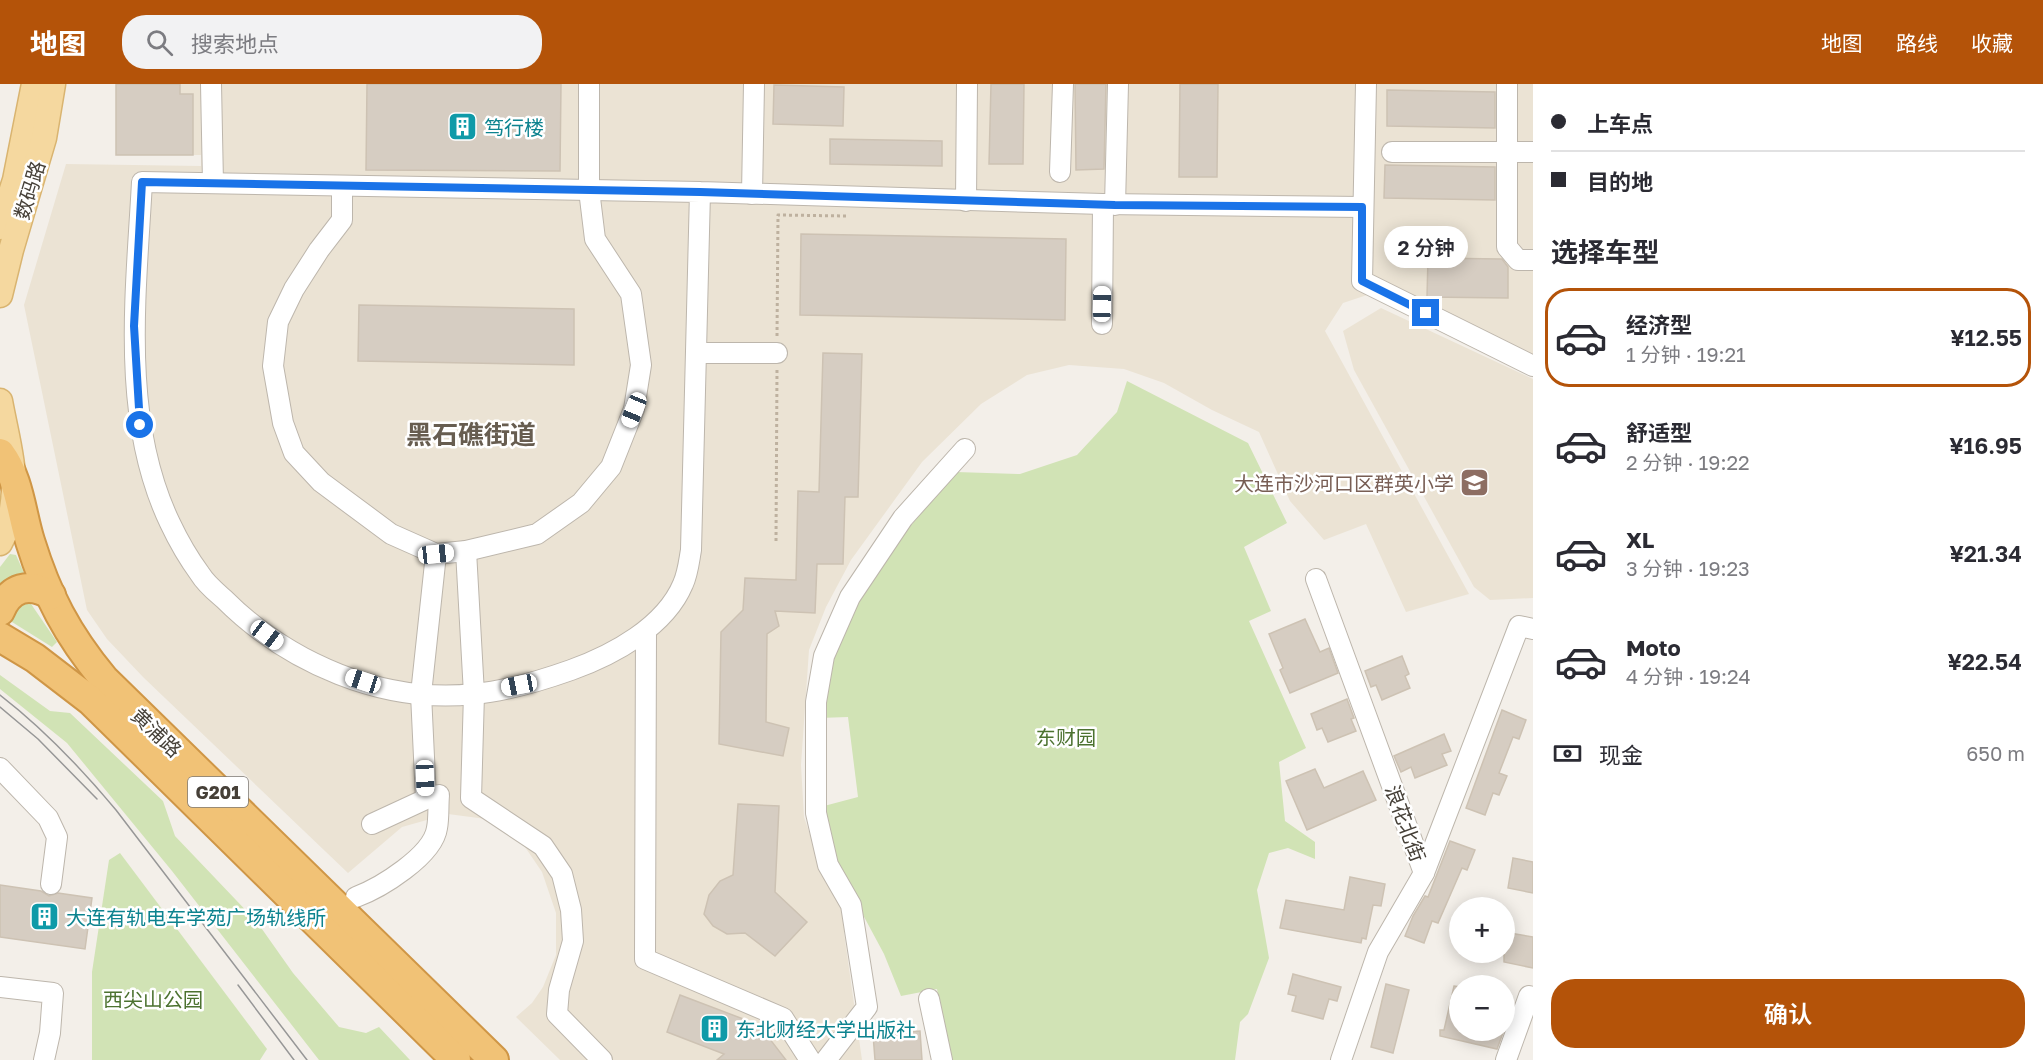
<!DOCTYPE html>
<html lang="zh">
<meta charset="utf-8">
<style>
:root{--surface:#fff;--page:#f2f2f3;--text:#2b2b33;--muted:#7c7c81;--line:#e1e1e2;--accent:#b45309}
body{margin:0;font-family:"Golos Text","Noto Sans SC",sans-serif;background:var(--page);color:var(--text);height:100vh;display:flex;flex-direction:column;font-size:22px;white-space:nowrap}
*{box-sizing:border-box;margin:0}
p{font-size:20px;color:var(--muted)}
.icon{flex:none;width:33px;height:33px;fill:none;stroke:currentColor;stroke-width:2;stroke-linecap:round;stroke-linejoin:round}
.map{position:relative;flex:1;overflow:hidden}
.panel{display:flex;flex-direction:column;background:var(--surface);width:510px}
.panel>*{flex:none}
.hud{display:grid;align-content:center;height:132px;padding:0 18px;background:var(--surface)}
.tools{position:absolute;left:1449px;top:813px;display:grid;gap:12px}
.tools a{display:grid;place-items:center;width:66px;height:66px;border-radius:50%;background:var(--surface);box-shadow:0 3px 15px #0003;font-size:30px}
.end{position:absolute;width:27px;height:27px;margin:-14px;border:8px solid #1a73e8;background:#fff;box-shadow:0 0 0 3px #fff}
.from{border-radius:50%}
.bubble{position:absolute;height:42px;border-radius:21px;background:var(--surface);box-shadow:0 3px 15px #0003;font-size:20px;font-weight:600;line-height:42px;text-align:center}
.car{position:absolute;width:18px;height:36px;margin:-18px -9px;border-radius:8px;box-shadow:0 0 4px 2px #0007;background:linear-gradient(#fff 24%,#345 0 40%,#fff 0 76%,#345 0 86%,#fff 0)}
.hud b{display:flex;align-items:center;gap:21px;height:57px;font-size:22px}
.hud b+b{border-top:2px solid var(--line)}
.hud i{width:15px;height:15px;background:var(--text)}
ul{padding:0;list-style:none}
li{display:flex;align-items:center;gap:18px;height:99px;margin:0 12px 9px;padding:0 6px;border:3px solid transparent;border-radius:24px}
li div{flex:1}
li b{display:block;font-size:22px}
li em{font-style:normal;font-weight:600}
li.on{border-color:var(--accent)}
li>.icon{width:54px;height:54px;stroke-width:1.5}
h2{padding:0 18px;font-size:27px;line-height:72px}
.pay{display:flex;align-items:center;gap:15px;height:66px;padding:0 18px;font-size:22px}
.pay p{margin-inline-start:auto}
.button{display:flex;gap:12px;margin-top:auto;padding:12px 18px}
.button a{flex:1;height:69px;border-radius:24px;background:var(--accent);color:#fff;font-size:24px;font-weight:600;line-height:69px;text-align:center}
header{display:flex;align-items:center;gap:36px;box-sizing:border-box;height:84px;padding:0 30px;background:var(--accent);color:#fff}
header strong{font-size:28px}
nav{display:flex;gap:33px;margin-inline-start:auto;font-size:21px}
.search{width:420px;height:54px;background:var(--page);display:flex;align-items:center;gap:15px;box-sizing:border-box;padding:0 21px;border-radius:24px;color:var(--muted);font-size:22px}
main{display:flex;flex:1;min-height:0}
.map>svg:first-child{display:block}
.education{fill:#ebe3d4}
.green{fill:#d1e3b5}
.building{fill:#d6cdc2;stroke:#cdc2b3;stroke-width:1.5}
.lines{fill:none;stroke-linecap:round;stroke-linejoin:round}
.minor-casing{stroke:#bdb6ac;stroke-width:22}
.major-casing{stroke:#d9b470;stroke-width:27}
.highway-casing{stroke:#cf9646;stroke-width:32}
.path{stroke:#beb19f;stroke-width:3;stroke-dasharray:3 3;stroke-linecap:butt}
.minor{stroke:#fff;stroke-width:20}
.major{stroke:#f5d89f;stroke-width:24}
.highway{stroke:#f1c276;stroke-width:28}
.tram{stroke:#979797;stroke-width:1.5}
.route{stroke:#1a73e8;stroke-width:8}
.labels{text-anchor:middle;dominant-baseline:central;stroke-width:5;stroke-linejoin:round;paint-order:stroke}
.shield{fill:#fff;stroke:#7e7974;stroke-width:1.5}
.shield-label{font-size:18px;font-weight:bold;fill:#464038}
.culture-label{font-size:20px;fill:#0d838f;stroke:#fff;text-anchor:start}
.street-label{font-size:20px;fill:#464038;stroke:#fff}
.education-label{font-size:20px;fill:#785e54;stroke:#fff;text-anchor:end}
.park-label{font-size:20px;fill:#4c7230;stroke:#fff}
.district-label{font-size:26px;font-weight:bold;fill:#675d50;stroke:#fff}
</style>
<header>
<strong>地图</strong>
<div class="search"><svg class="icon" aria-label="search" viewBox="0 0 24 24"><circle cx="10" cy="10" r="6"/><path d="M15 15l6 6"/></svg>搜索地点</div>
<nav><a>地图</a><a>路线</a><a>收藏</a></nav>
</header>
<main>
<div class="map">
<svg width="1533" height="976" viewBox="0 0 1533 976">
<rect width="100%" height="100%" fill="#f3efe9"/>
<g class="education">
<polygon points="180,0 1533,0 1533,284 1370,210 1343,219 1325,247 1469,510 1406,528 1366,440 1324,456 1290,417 1259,348 1212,326 1164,299 1124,285 1069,281 1027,291 981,320 922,378 851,476 826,523 809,566 801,681 804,733 822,786 844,815 844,849 862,976 560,976 516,933 532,919 543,903 556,871 556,829 542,788 523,760 486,735 448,730 402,743 348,789 143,593 107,555 87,526 24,221 66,80 201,82 201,71 193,71 193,10 180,10"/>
<polygon points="1381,224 1533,295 1533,514 1490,516 1474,503 1354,286 1343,247"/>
</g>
<g class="green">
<polygon points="1127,297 1248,359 1287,439 1244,463 1271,527 1249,537 1306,664 1279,678 1285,737 1315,758 1315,775 1288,764 1269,769 1257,806 1269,874 1248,930 1240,938 1235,976 951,976 937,905 901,912 884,870 833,775 824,722 858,713 848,633 819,634 821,618 842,545 885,472 956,388 1020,390 1077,371 1117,328"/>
<polygon points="10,470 16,471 24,489 19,496 0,507 0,483"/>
<polygon points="29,517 57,558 52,563 12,538 12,530 15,523"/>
<polygon points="0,591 50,627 70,629 163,717 175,752 257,838 293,889 339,943 366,949 379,943 410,976 319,976 172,787 67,659 0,605"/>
<polygon points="120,769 267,965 260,976 92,976 92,888 109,776"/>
</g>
<g class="building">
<polygon points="116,0 180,0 180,10 193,10 193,71 116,71"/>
<polygon points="367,0 561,0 560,87 366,86"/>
<polygon points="991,0 1024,0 1023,80 989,80"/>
<polygon points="1075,0 1106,0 1104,85 1076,86"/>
<polygon points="1180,0 1218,0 1217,93 1179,93"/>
<polygon points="774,1 844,3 843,42 773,40"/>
<polygon points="1387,6 1495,8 1495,44 1387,42"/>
<polygon points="830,55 942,57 942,82 830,80"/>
<polygon points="1385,81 1495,83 1495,116 1384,114"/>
<polygon points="801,150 1066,155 1065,236 800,231"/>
<polygon points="1428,174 1502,175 1508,183 1508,214 1427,213"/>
<polygon points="359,221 574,225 574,281 358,277"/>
<polygon points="823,269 862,270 858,413 845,413 843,480 817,480 815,529 775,527 779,542 767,550 766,638 789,644 783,672 719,660 721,548 743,526 745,494 796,496 798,407 819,408"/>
<polygon points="1305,535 1320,568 1329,564 1338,589 1290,609 1280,586 1283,584 1269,550"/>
<polygon points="1402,572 1409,590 1405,592 1410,604 1382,616 1376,601 1371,603 1365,587"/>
<polygon points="1347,615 1354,634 1351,635 1356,647 1328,658 1322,644 1317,646 1311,630"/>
<polygon points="1502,626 1526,636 1519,655 1513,653 1499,689 1507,692 1499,711 1493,709 1485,731 1466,724"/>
<polygon points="1444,650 1451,667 1442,670 1447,681 1415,694 1411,683 1401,688 1394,672"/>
<polygon points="1315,685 1324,704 1363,687 1376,716 1307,746 1286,697"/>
<polygon points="738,720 779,722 775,808 807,838 775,872 745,849 727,850 713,842 704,830 709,811 720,797 733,791"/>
<polygon points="1450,757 1475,766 1467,786 1462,784 1438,839 1432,837 1424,859 1405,852 1413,832 1425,812 1428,813"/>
<polygon points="1513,774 1533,778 1533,809 1508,804"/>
<polygon points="1350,793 1385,800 1381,822 1373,821 1366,855 1362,854 1361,859 1280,844 1286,816 1344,826"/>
<polygon points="0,801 41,807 49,812 58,809 92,814 85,865 0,853"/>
<polygon points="1504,848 1533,853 1533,884 1504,878"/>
<polygon points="1293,890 1341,903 1337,917 1329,915 1323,935 1292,927 1296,912 1288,910"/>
<polygon points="1386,900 1409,906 1393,969 1371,963"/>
<polygon points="1454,902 1460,903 1460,946 1504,946 1497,965 1440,952 1440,946 1444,946"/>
<polygon points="680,911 759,941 786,976 717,976 724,970 667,948"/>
<polygon points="920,947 922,976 875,976 873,950"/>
</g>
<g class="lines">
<defs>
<g id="minor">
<polyline points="211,0 213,99"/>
<polyline points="1366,0 1362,197 1533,282"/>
<polyline points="1507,0 1507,163 1518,176 1533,176"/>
<polyline points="1392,68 1533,68"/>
<polyline points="1060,88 1063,0"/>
<polyline points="342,103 342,136 319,166 294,205 278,238 273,282 283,339 294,369 321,398 391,450 436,470 466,467 537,450 581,419 611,383 634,325 641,281 631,210 595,155 589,106 589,0"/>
<path d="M 700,108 L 691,466 C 689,477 688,489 683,500 C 665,543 613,571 571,586 C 540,597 507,607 474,610 C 383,620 288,579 224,515 C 216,508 206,500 200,490 C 189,475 178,456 170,439 C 120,335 136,210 142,98 L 700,108 L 1103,120 L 1362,123"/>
<polyline points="752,110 754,0"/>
<polyline points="966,117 967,0"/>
<polyline points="1115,121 1118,0"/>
<polyline points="1102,240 1103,120"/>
<polyline points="696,269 777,269"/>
<polyline points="466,467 474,610 471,714 543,762 562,790 571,826 573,857 559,906 557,930 602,976"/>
<polyline points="1316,495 1424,789 1378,868 1341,976"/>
<polyline points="646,547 645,875 783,934 810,976"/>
<polyline points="0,684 48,734 57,753 51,800"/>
<polyline points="372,740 426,715 421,610 436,470"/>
<polyline points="1424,789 1519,542 1533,545"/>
<path d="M 356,813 C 380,804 433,772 437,744 C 439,734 438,722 439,711"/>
<polyline points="0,903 53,909 50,949 44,976"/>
<polyline points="929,915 942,976"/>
<polyline points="826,976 867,923 851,821 828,781 816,729 816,618 824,572 850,513 903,434 965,365"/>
<polyline points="1506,976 1529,912"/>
</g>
<g id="major">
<polyline points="0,143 15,96 34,0"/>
<polyline points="0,211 11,166 44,54 53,0"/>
<path d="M 0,317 C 9,367 26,412 0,459"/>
</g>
<g id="highway">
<path d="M 0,369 C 19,394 21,428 30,457 C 47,512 67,550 104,595 L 494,976"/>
<path d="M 0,527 C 10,503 29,498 51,511"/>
<polyline points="0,553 35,574 91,617 456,976"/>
</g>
</defs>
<use href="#minor" class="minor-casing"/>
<use href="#major" class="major-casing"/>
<use href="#highway" class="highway-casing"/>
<g class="path">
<polyline points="777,252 778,131 848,132"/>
<polyline points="776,457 777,285"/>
</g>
<use href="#minor" class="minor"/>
<use href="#major" class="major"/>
<use href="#highway" class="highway"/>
<g class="tram">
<path d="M 0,611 C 44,645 81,684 116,726 L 307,976"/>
<polyline points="0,623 38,655 97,715"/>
<polyline points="238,901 294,976"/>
</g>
</g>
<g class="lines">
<polyline class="route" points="140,341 134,242 142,98 700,108 1115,121 1362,123 1362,197 1426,229"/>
</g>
<defs>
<symbol id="building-square" viewBox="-11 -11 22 22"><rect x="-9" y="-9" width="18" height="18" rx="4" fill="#0f9aa8" stroke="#fff"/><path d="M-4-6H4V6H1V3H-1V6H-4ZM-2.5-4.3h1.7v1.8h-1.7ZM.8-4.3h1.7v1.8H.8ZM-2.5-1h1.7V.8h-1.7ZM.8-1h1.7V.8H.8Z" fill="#fff"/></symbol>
<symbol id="school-square" viewBox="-11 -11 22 22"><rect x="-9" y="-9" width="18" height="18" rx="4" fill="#8d6e63" stroke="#fff"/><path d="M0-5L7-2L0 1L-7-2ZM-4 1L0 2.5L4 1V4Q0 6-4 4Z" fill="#fff"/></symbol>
</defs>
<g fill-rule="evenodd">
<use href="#building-square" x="446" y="26" width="33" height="33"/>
<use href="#school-square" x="1458" y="382" width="33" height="33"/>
<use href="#building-square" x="28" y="816" width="33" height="33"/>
<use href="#building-square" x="698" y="928" width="33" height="33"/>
</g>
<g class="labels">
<rect class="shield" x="188" y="693" width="60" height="30" rx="4.5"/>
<g class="shield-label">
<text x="218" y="708">G201</text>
</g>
<g class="culture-label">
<text x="484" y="43">笃行楼</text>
<text x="66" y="833">大连有轨电车学苑广场轨线所</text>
<text x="736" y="945">东北财经大学出版社</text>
</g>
<g class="street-label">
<text transform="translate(29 106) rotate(-73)">数码路</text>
<text transform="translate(157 648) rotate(44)">黄浦路</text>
<text transform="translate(1406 739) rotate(70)">浪花北街</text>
</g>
<g class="education-label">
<text x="1454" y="399">大连市沙河口区群英小学</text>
</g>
<g class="park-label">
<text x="1066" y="653">东财园</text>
<text x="153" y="915">西尖山公园</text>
</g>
<g class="district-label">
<text x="471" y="350">黑石礁街道</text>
</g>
</g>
</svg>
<div class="tools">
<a>+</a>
<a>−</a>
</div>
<i class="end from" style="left:140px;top:341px"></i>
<i class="end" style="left:1426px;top:229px"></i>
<div class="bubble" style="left:1384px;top:142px;width:84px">2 分钟</div>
<i class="car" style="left:1102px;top:220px;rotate:1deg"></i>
<i class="car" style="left:634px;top:326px;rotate:202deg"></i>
<i class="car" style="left:436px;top:470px;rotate:84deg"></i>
<i class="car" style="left:267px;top:551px;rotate:127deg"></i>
<i class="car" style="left:363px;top:597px;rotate:288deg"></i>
<i class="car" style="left:519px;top:601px;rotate:259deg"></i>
<i class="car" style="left:425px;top:694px;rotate:178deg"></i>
</div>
<section class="panel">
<div class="hud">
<b><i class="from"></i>上车点</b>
<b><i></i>目的地</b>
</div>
<h2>选择车型</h2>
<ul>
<li class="on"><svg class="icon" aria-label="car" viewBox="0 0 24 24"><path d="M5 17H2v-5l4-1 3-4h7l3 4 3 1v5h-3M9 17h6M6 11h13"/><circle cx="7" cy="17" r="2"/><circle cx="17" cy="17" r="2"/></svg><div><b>经济型</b><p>1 分钟 · 19:21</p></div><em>¥12.55</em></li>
<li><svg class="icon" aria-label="car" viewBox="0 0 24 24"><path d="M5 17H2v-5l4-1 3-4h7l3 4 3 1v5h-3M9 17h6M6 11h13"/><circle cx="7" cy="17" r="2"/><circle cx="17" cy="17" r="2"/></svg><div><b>舒适型</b><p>2 分钟 · 19:22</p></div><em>¥16.95</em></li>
<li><svg class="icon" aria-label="car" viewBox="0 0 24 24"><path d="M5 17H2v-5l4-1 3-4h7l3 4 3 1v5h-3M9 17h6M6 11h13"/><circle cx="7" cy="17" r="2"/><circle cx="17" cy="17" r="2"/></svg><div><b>XL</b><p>3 分钟 · 19:23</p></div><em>¥21.34</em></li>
<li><svg class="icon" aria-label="car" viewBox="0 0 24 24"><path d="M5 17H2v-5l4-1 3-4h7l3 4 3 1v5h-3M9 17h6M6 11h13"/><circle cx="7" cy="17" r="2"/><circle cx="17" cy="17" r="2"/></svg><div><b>Moto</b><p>4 分钟 · 19:24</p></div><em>¥22.54</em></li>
</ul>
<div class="pay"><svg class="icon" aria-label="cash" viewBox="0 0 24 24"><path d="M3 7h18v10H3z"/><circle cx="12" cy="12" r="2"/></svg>现金<p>650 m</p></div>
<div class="button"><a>确认</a></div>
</section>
</main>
